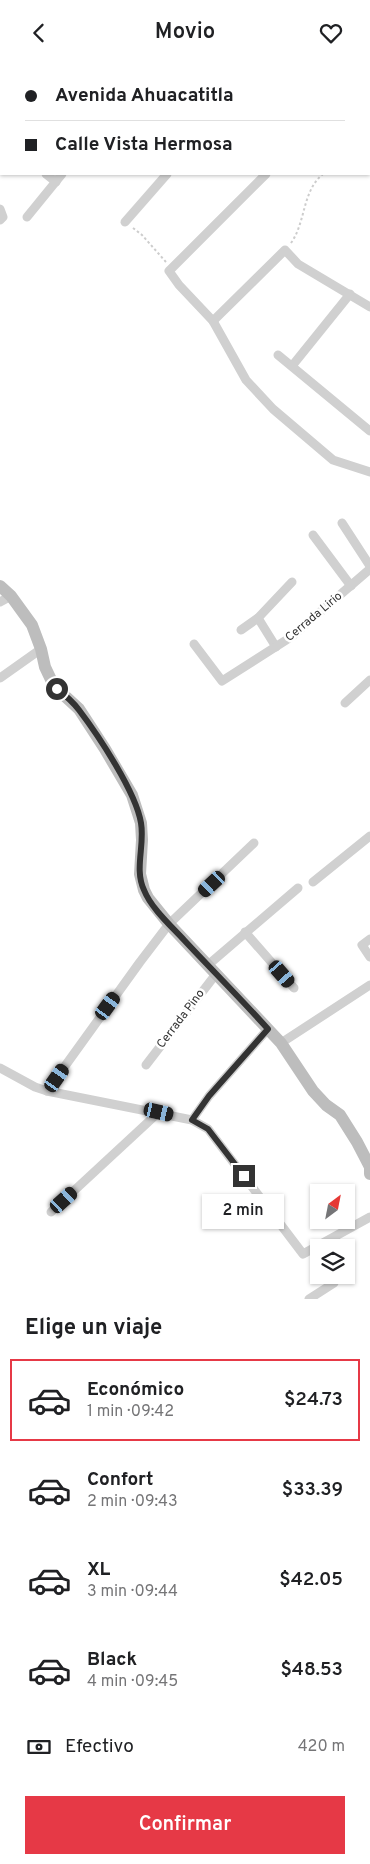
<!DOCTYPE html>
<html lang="es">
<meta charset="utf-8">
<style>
:root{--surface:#fff;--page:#f6f6f6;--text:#202124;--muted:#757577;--line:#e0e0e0;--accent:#e63946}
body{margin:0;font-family:Overpass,sans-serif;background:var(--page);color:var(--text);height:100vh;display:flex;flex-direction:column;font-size:19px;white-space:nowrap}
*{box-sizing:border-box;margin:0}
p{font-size:16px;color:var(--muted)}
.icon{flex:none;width:28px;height:28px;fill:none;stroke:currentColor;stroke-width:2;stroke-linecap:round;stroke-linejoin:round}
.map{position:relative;height:1234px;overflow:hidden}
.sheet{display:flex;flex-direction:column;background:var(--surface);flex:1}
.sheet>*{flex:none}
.guide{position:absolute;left:0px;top:0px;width:370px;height:110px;box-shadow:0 1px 4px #0004;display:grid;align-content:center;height:110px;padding:0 25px;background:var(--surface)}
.needle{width:32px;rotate:32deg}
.buttons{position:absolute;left:310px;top:1119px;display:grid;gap:10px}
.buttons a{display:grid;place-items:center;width:45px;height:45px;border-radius:0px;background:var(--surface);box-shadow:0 1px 4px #0004;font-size:25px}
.end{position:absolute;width:22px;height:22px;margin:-11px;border:6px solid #333;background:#fff;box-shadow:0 0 0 2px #fff}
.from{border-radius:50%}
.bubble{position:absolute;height:35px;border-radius:0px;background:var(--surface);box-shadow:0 1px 4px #0004;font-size:16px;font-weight:600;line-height:35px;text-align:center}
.car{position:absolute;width:15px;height:30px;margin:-15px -8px;border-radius:6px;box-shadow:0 0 4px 1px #0007;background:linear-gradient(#222 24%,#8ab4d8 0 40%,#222 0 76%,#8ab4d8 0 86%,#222 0)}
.guide b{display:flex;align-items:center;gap:18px;height:48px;font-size:19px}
.guide b+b{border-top:1px solid var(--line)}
.guide i{width:12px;height:12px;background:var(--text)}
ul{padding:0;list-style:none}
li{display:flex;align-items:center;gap:15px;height:82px;margin:0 10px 8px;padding:0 15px;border:2px solid transparent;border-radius:0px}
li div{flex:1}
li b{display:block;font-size:19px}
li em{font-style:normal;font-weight:600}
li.on{border-color:var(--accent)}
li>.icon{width:45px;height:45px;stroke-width:1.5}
h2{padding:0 25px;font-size:22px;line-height:60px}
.pay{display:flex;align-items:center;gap:12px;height:55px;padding:0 25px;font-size:19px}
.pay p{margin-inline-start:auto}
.primary-button{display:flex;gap:10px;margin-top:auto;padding:10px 25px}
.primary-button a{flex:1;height:58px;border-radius:0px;background:var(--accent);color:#fff;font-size:20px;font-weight:600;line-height:58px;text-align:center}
header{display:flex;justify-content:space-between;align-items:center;height:65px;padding:0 25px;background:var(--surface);font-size:22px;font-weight:600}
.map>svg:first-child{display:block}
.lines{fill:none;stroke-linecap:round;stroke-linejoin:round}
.path{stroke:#cdcdcd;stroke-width:2;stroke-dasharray:2.5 2.5;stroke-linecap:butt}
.street{stroke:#d0d0d0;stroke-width:9}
.secondary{stroke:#bdbdbd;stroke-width:12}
.route{stroke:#333;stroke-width:6}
.labels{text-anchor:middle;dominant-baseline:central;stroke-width:5;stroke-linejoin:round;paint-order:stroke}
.street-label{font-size:12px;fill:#333;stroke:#fff}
</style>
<header><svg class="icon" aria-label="back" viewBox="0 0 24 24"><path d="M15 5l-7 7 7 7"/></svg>Movio<svg class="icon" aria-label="heart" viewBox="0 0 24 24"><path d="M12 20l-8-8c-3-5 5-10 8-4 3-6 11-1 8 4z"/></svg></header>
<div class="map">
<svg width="370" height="1234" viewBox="0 0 370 1234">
<rect width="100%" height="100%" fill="#fff"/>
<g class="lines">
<g class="path">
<polyline points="152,0 153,1"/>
<polyline points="133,163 142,170 166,197"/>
<path d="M 291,178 C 306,157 302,126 323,109"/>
</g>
<g class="street">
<polyline points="118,0 119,1"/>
<polyline points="49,1 50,0"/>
<polyline points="0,38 1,40"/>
<polyline points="0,67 0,81"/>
<polyline points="369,82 370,81"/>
<polyline points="46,109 56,117"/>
<polyline points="266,109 169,206 179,220 213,256 246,315 273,344 333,395 370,407"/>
<polyline points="0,144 3,152 0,155"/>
<polyline points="27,152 62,109"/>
<polyline points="125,157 167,109"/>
<polyline points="213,256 285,185 298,199 370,242"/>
<polyline points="278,290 370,366"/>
<polyline points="292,301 350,229"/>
<polyline points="342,458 370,501"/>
<polyline points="313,470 351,521"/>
<polyline points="0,537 11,531"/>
<polyline points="258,553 276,582"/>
<polyline points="241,565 258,553 292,517"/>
<polyline points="194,579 222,616 291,572 370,504"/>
<polyline points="0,613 41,584"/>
<polyline points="345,638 370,615"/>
<polyline points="313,817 370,771"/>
<polyline points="245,867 294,923"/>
<polyline points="370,874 362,880 370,892"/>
<polyline points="208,900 298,823"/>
<polyline points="281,978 370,920"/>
<polyline points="146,1000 216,909"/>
<polyline points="0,1003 35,1022 47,1026 192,1055 208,1064 303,1189 370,1152"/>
<polyline points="47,1026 140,897 169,859 254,778"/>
<polyline points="192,1055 209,1031 268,964"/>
<polyline points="51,1147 159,1047"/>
<polyline points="312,1185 319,1193"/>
<polyline points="309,1234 334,1218 329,1210"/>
</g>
<polyline class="secondary" points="0,521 11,531 32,560 41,584 45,602 54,621 79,644 105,684 132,730 141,758 142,775 140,809 144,825 148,833 169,859 281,978 313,1026 326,1040 340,1050 357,1077 370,1102 370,1109"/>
</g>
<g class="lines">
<path class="route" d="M 57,624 C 65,630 73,637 79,645 C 98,670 136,727 141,758 C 145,780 134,804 144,825 C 151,843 171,861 184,875 C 212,905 241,934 268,964 L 209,1031 L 192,1055 L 208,1064 L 244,1111"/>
</g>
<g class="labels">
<g class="street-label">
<text transform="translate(314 552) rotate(-40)">Cerrada Lirio</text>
<text transform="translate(181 954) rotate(-53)">Cerrada Pino</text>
</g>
</g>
</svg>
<div class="buttons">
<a><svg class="needle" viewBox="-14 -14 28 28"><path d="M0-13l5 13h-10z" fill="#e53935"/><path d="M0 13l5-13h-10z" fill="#757577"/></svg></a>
<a><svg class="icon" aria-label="layers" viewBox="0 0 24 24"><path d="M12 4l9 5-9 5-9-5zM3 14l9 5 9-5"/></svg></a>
</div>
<i class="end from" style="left:57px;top:624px"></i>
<i class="end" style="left:244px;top:1111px"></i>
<div class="bubble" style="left:202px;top:1129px;width:82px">2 min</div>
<i class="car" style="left:212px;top:819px;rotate:227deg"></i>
<i class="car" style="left:282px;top:909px;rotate:139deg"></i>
<i class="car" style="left:108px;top:941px;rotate:36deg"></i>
<i class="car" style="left:57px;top:1013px;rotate:35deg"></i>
<i class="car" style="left:159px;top:1047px;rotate:103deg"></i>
<i class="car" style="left:64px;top:1135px;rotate:48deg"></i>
<div class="guide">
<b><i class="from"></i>Avenida Ahuacatitla</b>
<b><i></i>Calle Vista Hermosa</b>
</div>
</div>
<section class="sheet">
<h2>Elige un viaje</h2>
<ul>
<li class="on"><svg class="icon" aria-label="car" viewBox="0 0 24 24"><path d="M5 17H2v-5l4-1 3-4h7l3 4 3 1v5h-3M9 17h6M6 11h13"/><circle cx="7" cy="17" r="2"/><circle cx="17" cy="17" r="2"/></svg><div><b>Económico</b><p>1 min · 09:42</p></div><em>$24.73</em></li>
<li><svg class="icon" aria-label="car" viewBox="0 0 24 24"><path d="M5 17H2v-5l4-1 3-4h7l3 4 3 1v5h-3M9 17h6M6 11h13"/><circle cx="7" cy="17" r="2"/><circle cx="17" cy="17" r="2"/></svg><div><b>Confort</b><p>2 min · 09:43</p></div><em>$33.39</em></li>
<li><svg class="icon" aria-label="car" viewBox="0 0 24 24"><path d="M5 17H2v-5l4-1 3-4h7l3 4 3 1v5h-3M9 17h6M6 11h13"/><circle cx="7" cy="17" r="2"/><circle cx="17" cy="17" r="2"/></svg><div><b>XL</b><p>3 min · 09:44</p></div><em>$42.05</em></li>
<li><svg class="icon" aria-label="car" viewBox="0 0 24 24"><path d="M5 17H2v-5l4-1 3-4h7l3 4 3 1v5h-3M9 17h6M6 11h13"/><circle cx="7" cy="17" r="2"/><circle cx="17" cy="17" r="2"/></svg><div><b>Black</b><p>4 min · 09:45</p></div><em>$48.53</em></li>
</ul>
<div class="pay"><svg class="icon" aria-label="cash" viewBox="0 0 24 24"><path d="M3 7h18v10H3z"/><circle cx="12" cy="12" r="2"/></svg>Efectivo<p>420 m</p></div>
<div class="primary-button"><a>Confirmar</a></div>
</section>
